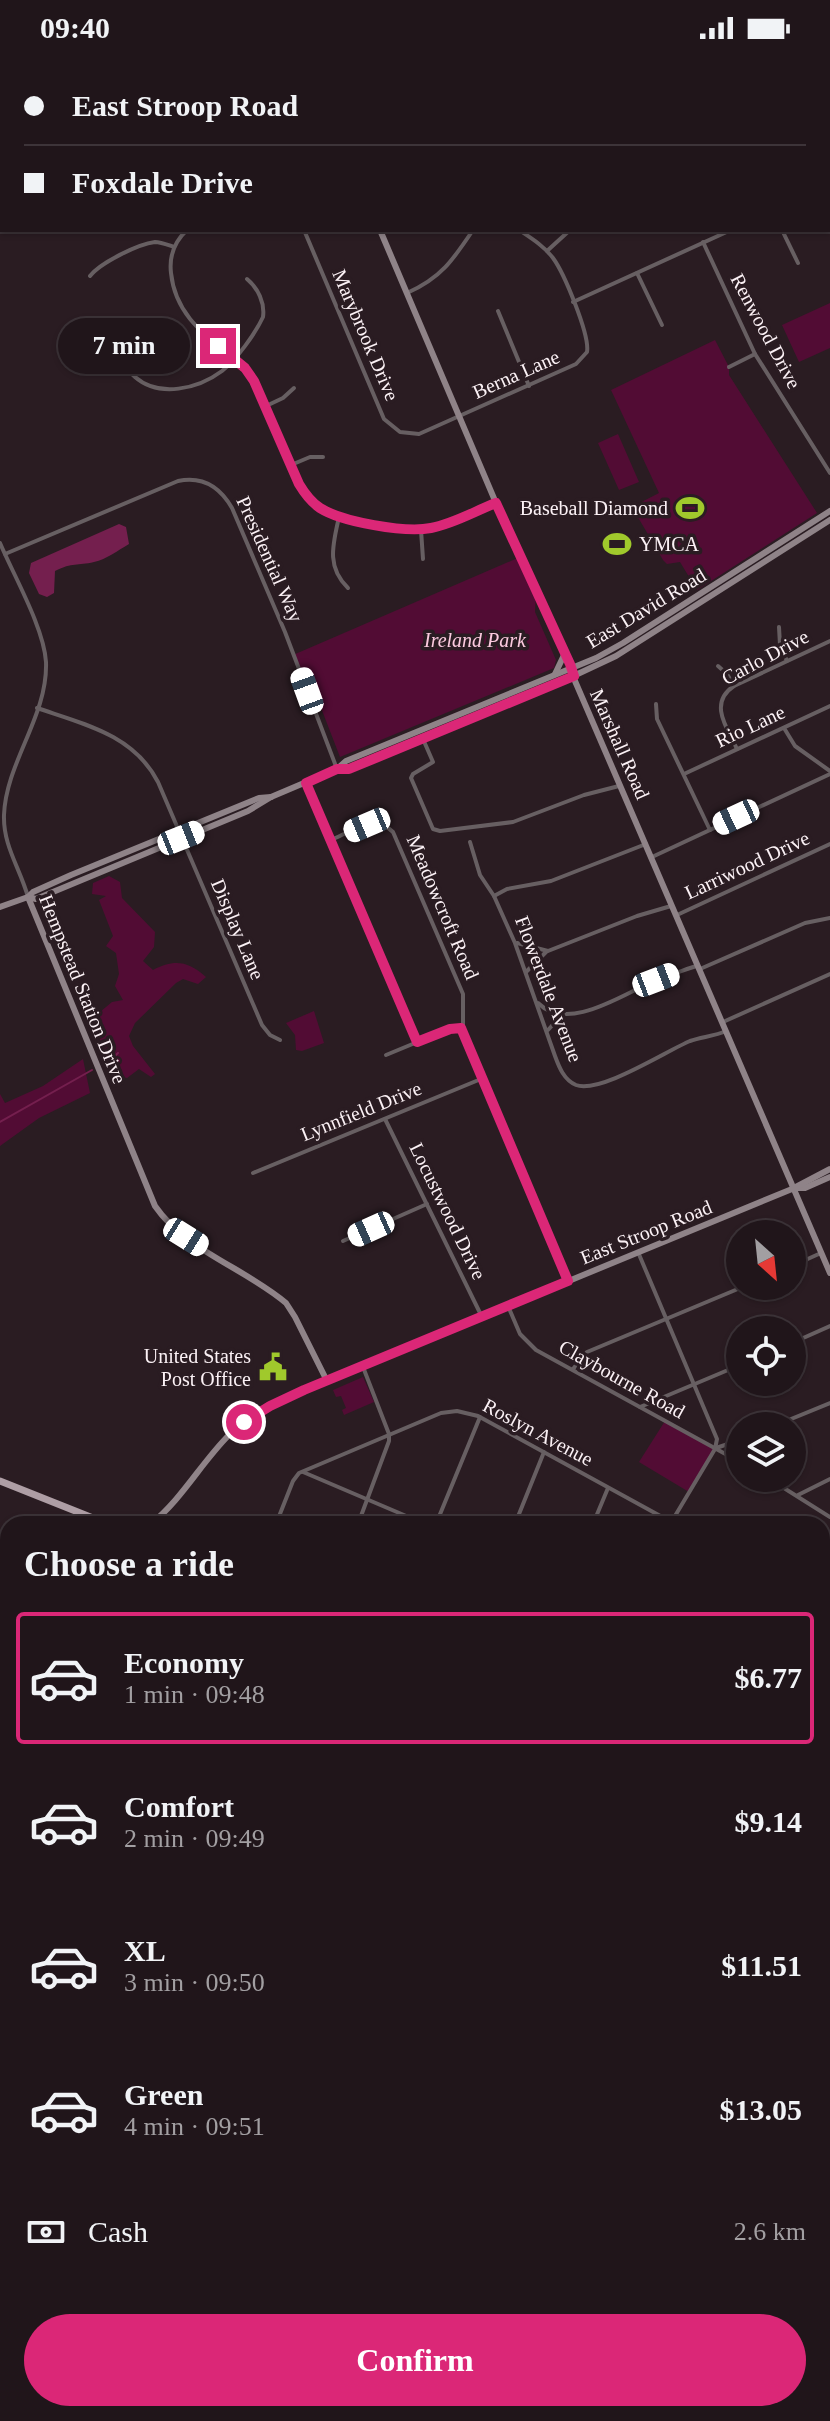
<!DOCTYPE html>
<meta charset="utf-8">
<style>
:root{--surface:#20151a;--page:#2d2227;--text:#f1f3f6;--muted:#a29fa2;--line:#3d3439;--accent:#db2777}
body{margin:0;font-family:Georgia,serif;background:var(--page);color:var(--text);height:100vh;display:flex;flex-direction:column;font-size:30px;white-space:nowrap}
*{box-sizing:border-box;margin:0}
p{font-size:26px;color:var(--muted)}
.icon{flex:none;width:44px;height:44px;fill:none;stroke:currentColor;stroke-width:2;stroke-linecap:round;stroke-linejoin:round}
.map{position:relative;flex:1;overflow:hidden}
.panel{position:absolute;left:0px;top:1460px;width:830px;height:906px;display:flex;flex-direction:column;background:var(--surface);border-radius:24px 24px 0 0;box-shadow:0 2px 6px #0004,0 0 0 2px var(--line)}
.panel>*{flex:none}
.hud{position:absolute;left:0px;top:0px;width:830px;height:176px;box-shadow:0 2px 6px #0004,0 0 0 2px var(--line);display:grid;align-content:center;height:176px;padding:0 24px;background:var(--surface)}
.needle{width:52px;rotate:153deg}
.buttons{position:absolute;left:726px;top:1164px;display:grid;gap:16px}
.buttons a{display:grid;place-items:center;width:80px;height:80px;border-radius:50%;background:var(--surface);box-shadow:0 2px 6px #0004,0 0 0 2px var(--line);font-size:40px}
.end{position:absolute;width:36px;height:36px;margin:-18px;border:10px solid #db2777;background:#fff;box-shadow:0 0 0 4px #fff}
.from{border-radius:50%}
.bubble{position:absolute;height:56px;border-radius:28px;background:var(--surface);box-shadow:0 2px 6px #0004,0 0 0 2px var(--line);font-size:26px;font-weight:700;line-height:56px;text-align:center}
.car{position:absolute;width:24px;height:48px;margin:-24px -12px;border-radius:10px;box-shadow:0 0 6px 2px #0007;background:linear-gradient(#fff 24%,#345 0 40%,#fff 0 76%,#345 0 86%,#fff 0)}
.hud b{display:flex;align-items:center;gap:28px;height:76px;font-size:30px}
.hud b+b{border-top:2px solid var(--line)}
.hud i{width:20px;height:20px;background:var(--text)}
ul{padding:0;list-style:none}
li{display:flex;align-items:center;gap:24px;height:132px;margin:0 16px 12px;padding:0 8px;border:4px solid transparent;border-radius:8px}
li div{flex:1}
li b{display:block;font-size:30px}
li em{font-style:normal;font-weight:700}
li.current{border-color:var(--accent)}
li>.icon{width:72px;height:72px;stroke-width:1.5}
h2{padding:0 24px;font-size:36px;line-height:96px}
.pay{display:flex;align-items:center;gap:20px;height:88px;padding:0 24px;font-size:30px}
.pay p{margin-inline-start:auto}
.primary-button{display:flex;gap:16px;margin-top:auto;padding:16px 24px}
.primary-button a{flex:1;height:92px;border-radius:48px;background:var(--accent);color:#fff;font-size:32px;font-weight:700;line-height:92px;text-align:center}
.status{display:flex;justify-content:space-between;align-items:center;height:56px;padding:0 40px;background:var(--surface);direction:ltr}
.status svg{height:22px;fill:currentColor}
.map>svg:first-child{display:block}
.green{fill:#520c34}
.water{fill:#741f4e}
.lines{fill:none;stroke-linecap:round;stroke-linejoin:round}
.stream{stroke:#741f4e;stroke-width:2}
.street{stroke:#675f62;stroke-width:4}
.secondary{stroke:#8f8388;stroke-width:6}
.primary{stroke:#ae9ea5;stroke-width:7}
.route{stroke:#db2777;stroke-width:10}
.labels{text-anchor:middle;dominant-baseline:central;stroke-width:7;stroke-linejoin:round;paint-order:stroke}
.street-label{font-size:20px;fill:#fbf1f5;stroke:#2a1c22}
.poi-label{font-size:20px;fill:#fbf1f5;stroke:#2a1c22;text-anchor:end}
.park-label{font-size:20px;font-style:italic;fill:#fccadf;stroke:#2a1c22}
</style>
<div class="status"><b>09:40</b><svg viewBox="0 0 49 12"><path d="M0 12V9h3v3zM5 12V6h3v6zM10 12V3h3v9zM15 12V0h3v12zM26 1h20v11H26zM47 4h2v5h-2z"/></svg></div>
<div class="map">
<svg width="830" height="2365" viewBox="0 0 830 2365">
<rect width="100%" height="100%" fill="#2a1c22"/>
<g class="green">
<polygon points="830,247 830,292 799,306 782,269"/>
<polygon points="715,284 729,311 729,319 817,457 697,534 680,506 667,508 663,504 639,463 622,456 659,437 611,334"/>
<polygon points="618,378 639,426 619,434 598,387"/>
<polygon points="520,501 536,536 535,556 556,604 554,612 340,701 306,613 298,611 293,599"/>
<path d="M 109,820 L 120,826 L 122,842 L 155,876 L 154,891 L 143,905 L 153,914 C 174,903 188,905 206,921 L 198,928 L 183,923 L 176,927 L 135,967 L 129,980 L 133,990 L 155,1018 L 151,1021 L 139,1013 L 127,1022 L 110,1017 L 100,989 L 100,956 L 112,946 L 123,944 L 115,930 L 119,918 L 116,897 L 106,890 L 113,880 L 99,844 L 106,840 L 92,838 L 93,827 Z"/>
<polygon points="314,955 324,987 302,995 296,994 295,979 286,967"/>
<polygon points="83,1003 90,1037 39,1062 0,1090 0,1038 5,1047 43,1030"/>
<polygon points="363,1321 374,1346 344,1359 342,1354 346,1352 341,1340 336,1341 333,1334"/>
<polygon points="665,1365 715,1393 689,1436 639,1406"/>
</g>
<path class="water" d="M 119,468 L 126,471 L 129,488 C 117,495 107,503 94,506 C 77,510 73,506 55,515 L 54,537 L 47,541 L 39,538 L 29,517 L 31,507 Z"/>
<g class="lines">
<g class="stream">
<polyline points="104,1010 118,997"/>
<polyline points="0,1066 92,1014"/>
</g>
<g class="street">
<polyline points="76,2 80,0"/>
<polyline points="369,2 373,0"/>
<polyline points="575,2 580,0"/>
<polyline points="720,2 721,0"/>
<polyline points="801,2 801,0"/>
<polyline points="0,35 2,35"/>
<polyline points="828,107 830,104"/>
<polyline points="0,121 2,120"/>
<path d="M 187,174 C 174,186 169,200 171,217 C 175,256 201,276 229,299 C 238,306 249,314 254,325 C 273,360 281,403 304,436 C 322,463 403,479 434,472 C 455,467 476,455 496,447"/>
<path d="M 304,174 L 384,363 L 400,376 L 419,378 L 576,308 L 587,296 C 590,279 564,217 553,202 C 544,190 531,182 519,174"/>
<polyline points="782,174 798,207"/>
<polyline points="703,186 755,298 830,417"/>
<polyline points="547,195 570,174"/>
<polyline points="637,217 662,269"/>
<path d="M 90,220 C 100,207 138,188 155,186 C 161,186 168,189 174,191"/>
<path d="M 407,237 C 441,222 453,204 473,174"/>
<polyline points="573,246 731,174"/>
<polyline points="498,255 529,330"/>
<path d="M 120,289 C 119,303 125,312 135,321 C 159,342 198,333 222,315 C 237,303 255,278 263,261 C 265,247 258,232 247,223"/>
<polyline points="729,311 755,298"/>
<polyline points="266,350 283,342 294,332"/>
<polyline points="291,409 310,401 323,401"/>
<path d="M 339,461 C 333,488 326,511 348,532"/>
<polyline points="421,474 423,503"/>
<path d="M 0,487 C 14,520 44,572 46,606 C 48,660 6,706 4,759 C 3,790 20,812 28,841"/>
<path d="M 5,498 L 178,425 C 202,420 220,431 232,452 L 285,576 L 337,713"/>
<polyline points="779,571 780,589 787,605"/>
<polyline points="718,610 727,618 734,630"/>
<polyline points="656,648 657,663 710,774"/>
<path d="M 37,652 C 84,668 134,679 158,726 L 262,969 L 270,979 L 280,984"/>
<polyline points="784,672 795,690 830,715"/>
<polyline points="423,683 433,706 413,718 411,722 433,773 440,775 513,766 584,739 619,730"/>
<path d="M 737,693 C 727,672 708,647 734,630 L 830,585"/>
<polyline points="684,718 830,650"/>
<polyline points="306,727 417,986"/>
<path d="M 331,784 C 350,776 375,758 393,776 L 463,938 L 463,981 L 568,1225"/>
<path d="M 470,786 L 480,819 L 494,840 L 515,887 L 555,1000 C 559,1011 564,1024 576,1029 C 600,1038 666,995 690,985 C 702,981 715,980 726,975"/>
<polyline points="652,801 830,718"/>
<polyline points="494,840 507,833 551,825 646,788"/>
<polyline points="677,859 830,788"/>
<polyline points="517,887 548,895 637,860 671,850"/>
<polyline points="700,913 805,867 830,862"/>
<polyline points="526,916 547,895"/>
<path d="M 538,947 C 568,977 623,938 654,925 C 668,919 682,915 696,910"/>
<polyline points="723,966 830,918"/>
<polyline points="548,974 561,960"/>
<polyline points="386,999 444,975 461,972"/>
<polyline points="385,1063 482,1261"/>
<polyline points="253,1117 481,1023"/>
<polyline points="343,1185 427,1148"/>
<polyline points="638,1196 717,1383 715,1393 672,1465"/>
<polyline points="792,1210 821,1197"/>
<polyline points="508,1250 520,1278 536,1294 740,1406"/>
<polyline points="792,1287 830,1270"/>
<polyline points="573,1313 587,1296 745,1230"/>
<polyline points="640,1351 740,1309"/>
<polyline points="774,1370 830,1347"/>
<polyline points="716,1392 740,1384"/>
<polyline points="303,1416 425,1468"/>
<polyline points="768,1422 830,1461"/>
<polyline points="798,1439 830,1423"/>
<polyline points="276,1468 293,1425 299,1417 441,1357 457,1355 478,1360 675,1468"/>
<polyline points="358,1468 389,1385 389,1378 363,1311"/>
<polyline points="436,1468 480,1361"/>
<polyline points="515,1468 544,1396"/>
<polyline points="593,1468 608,1432"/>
<polyline points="822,1559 830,1565"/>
<polyline points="822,1582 830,1579"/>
<polyline points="822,1654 830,1651"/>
<polyline points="0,1966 8,1961"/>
<polyline points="822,1988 830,2006"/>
<polyline points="822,2059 830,2056"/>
<polyline points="0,2073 8,2068"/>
<polyline points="822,2091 830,2111"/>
<polyline points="0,2148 8,2143"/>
<polyline points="822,2228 830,2225"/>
<polyline points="822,2240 830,2259"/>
<polyline points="0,2255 8,2255"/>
<polyline points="519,2358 521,2365"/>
<polyline points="744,2358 747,2365"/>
<polyline points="808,2358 811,2365"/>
<polyline points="620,2365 636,2358"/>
</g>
<g class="secondary">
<polyline points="307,0 308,2"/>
<polyline points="380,174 510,480 570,608 575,625 830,1217"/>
<polyline points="555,618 565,597"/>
<polyline points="337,713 349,713 567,623 616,600 830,464"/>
<path d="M 28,841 L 155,1150 C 186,1195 245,1212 286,1247 L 295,1261 L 327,1325"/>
<polyline points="28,841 33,836 71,819 259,742 271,741"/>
<polyline points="0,851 28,841 36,843 248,755 271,741 337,713 346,705 596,602 623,587 830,455"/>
<polyline points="796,1132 805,1132 830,1121"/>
<path d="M 151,1468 C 182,1443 201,1407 229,1379 C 250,1357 278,1349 304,1334 L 792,1133 L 830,1113"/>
<polyline points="0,1539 8,1535"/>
<polyline points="369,2358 370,2365"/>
<polyline points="172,2365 189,2358"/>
</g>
<g class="primary">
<polyline points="0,1425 108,1468"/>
<polyline points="106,1466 127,1467 159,1462"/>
<polyline points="822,1754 830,1757"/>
<polyline points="0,1788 8,1807"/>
<polyline points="34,2358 37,2365"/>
</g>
</g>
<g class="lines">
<path class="route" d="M 218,290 L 245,312 L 254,325 L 299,428 C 305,438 311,446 320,452 C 342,466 405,477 431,472 C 453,468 475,455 496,447 L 570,608 L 574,620 L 349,713 L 337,713 L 306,727 L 417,986 L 450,973 L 461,972 L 568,1225 L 304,1334 L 270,1350 L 244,1366"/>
</g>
<defs>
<symbol id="stadium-bare" viewBox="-9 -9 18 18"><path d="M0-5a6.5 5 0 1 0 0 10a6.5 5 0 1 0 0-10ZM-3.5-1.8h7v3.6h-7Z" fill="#a0c92c" stroke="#2a1c22" stroke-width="2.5" paint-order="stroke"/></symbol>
<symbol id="civic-bare" viewBox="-9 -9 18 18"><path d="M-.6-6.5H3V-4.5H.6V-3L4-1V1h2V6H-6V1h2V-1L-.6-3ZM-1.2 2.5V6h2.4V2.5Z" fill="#a0c92c" stroke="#2a1c22" stroke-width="2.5" paint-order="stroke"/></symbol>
</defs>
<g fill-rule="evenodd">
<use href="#stadium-bare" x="670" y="432" width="40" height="40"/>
<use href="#stadium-bare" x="597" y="468" width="40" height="40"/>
<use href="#civic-bare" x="253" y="1291" width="40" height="40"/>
</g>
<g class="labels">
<g class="street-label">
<text transform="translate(766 275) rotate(62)">Renwood Drive</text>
<text transform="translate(366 279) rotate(67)">Marybrook Drive</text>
<text transform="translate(516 318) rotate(-24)">Berna Lane</text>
<text transform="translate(270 503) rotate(66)">Presidential Way</text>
<text transform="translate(646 552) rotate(-31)">East David Road</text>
<text transform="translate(765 601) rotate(-28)">Carlo Drive</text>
<text transform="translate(750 670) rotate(-25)">Rio Lane</text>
<text transform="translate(620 688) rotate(66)">Marshall Road</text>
<text transform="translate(747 809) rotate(-25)">Larriwood Drive</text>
<text transform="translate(443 851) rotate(67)">Meadowcroft Road</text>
<text transform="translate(238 873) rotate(67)">Display Lane</text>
<text transform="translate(83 933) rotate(68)">Hempstead Station Drive</text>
<text transform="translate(549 933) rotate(69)">Flowerdale Avenue</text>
<text transform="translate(361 1055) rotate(-22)">Lynnfield Drive</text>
<text transform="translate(448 1155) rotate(64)">Locustwood Drive</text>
<text transform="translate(646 1176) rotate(-22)">East Stroop Road</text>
<text transform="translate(622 1323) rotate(29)">Claybourne Road</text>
<text transform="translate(538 1376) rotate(28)">Roslyn Avenue</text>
</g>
<g class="poi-label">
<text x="668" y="452">Baseball Diamond</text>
<text x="639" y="488" text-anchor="start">YMCA</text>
<text x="251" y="1300">United States<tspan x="251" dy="23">Post Office</tspan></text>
</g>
<g class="park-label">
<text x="475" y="584">Ireland Park</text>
</g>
</g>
</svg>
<div class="buttons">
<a><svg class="needle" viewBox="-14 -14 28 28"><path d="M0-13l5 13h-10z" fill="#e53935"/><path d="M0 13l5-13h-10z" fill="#a29fa2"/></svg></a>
<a><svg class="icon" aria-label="locate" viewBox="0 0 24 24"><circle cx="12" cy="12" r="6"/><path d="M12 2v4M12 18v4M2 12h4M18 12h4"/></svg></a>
<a><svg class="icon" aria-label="layers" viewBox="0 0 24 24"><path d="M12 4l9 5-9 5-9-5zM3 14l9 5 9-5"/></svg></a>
</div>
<i class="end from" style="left:244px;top:1366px"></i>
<i class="end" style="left:218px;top:290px"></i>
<div class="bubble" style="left:58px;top:262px;width:132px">7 min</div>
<i class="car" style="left:307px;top:635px;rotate:340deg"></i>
<i class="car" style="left:736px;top:761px;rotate:245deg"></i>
<i class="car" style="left:367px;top:769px;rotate:247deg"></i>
<i class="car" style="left:181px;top:782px;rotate:68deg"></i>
<i class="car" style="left:656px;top:924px;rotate:69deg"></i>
<i class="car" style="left:371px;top:1173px;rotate:246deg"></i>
<i class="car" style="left:186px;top:1181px;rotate:122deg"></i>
<div class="hud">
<b><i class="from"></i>East Stroop Road</b>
<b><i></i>Foxdale Drive</b>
</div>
<section class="panel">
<h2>Choose a ride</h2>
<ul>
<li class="current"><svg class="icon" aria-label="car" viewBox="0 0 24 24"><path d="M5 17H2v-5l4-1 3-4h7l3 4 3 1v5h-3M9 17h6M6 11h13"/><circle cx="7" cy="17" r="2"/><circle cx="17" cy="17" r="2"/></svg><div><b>Economy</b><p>1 min · 09:48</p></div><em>$6.77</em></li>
<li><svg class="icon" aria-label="car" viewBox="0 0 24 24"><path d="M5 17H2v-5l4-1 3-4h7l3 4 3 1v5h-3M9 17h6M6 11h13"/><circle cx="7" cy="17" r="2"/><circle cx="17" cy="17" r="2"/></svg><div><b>Comfort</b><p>2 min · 09:49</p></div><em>$9.14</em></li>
<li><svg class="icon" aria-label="car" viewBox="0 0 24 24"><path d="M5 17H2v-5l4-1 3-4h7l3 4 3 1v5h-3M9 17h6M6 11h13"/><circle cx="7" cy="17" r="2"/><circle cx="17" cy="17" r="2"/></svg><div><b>XL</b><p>3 min · 09:50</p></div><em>$11.51</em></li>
<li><svg class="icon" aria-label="car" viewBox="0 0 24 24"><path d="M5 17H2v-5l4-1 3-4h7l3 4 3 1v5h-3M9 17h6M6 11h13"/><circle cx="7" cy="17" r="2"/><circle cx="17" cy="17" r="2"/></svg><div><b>Green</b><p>4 min · 09:51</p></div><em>$13.05</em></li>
</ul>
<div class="pay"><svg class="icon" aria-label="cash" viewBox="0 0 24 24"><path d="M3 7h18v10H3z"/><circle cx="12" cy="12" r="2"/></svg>Cash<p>2.6 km</p></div>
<div class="primary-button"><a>Confirm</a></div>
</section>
</div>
